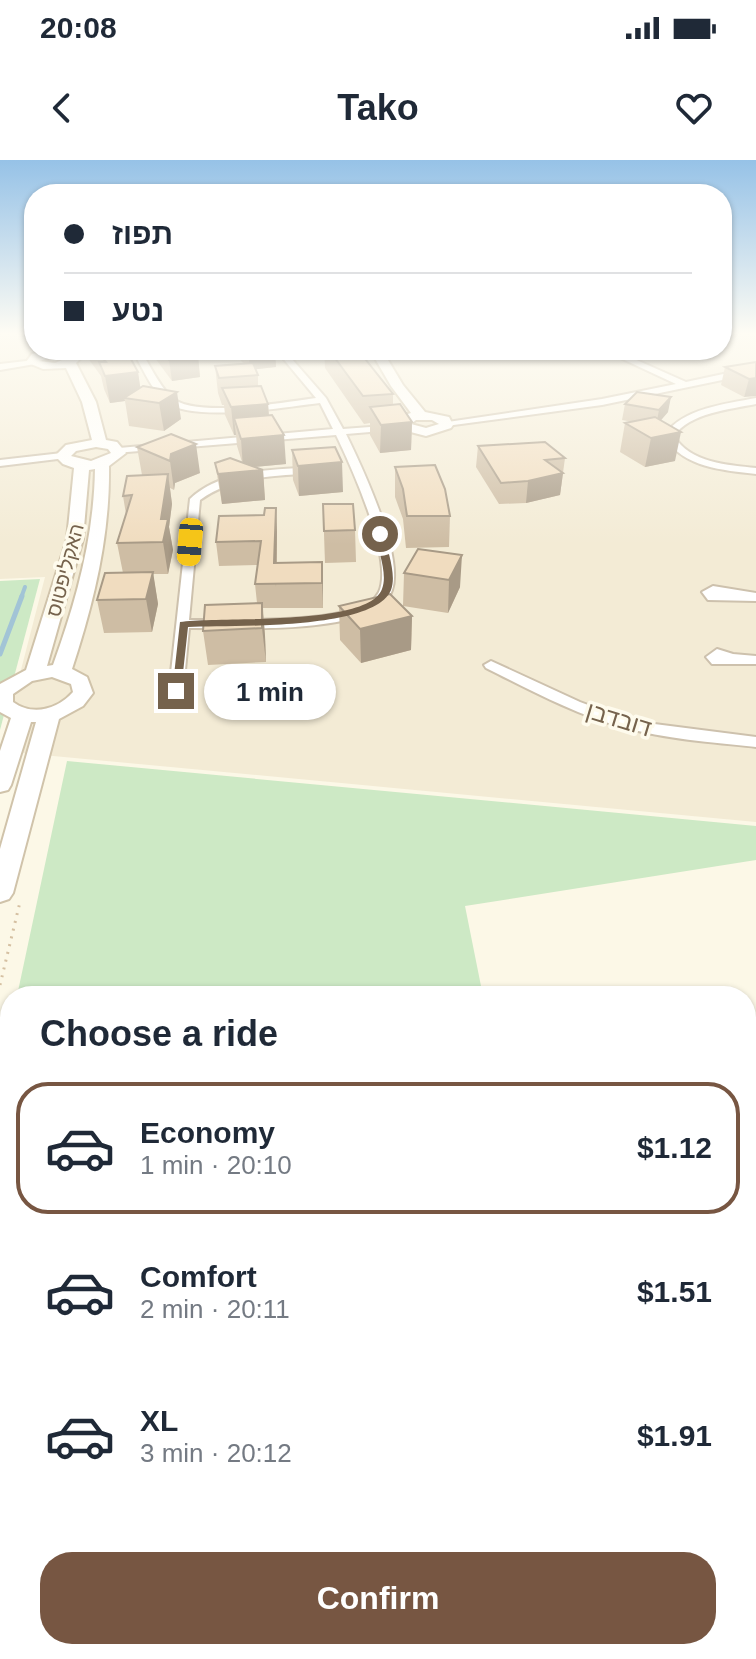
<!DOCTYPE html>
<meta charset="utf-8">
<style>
:root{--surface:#fff;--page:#f6f6f7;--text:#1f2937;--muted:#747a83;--line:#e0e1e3;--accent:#775642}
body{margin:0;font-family:Helvetica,Heebo,sans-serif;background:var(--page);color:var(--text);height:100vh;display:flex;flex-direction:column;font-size:30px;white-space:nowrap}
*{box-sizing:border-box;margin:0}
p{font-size:26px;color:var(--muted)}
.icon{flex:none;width:44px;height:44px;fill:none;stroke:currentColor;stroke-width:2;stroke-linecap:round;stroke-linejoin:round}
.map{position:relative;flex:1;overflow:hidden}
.drawer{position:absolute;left:0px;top:826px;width:756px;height:674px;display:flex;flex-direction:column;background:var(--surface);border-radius:32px 32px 0 0;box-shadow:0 2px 6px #0004}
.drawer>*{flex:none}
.top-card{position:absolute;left:24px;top:24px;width:708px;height:176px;border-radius:32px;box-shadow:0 2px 6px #0004;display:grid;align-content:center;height:176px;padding:0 40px;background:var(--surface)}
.end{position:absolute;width:36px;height:36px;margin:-18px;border:10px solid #75624c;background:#fff;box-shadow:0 0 0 4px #fff}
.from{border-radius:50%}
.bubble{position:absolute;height:56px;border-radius:28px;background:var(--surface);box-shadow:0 2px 6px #0004;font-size:26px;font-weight:700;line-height:56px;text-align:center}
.car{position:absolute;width:24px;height:48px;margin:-24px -12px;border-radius:10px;box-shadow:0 0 6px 2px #0007;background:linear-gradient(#f5c518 24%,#345 0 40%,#f5c518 0 76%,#345 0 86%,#f5c518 0)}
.top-card b{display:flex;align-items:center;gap:28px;height:76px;font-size:30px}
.top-card b+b{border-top:2px solid var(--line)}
.top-card i{width:20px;height:20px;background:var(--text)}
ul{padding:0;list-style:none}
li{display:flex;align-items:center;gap:24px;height:132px;margin:0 16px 12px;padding:0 24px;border:4px solid transparent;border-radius:32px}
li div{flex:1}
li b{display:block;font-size:30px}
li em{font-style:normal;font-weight:700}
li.current{border-color:var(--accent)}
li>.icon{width:72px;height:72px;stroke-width:1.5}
h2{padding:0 40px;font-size:36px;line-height:96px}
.action{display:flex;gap:16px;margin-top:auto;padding:16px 40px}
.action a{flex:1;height:92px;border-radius:32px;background:var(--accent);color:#fff;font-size:32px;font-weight:700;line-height:92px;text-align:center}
.status{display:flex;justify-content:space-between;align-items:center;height:56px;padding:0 40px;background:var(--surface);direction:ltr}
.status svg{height:22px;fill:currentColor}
header{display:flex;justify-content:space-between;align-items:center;height:104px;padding:0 40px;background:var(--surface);font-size:36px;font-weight:700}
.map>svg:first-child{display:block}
.residential{fill:#f3ebd5}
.green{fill:#cde9c5}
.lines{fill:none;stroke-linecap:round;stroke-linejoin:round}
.stream-far1{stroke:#a2c4d6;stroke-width:4}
.stream{stroke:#a2c4d6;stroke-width:5}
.street-casing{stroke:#cdc1ad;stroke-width:4}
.secondary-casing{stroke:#d0c3aa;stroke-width:4}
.path{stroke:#d5c0a2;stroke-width:3;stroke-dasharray:2 6;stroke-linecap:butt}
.street{fill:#fff;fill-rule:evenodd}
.secondary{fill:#fff;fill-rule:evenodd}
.wall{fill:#cebda4}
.shaded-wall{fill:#a89a86}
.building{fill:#f0dcbf;stroke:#a89a86;stroke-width:2}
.route{fill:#75624c}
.labels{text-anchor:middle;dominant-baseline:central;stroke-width:7;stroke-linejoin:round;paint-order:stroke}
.far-street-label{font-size:20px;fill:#75624c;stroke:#fefbed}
.street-label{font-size:24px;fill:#75624c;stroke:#fefbed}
</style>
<div class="status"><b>20:08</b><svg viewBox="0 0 49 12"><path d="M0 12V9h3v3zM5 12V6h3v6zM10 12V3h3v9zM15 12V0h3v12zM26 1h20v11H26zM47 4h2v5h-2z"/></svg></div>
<header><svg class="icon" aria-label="back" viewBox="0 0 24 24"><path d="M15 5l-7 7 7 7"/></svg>Tako<svg class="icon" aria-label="heart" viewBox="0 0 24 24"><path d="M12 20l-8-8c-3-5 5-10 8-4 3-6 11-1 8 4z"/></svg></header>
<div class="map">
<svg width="756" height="1499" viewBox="0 0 756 1499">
<rect width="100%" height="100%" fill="#fcf8e7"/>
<polygon class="residential" points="0,175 34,175 34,190 722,190 722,175 756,175 756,662 0,591 45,417 0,419"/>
<g class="green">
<polygon points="40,419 0,570 0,421"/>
<polygon points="67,601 756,666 756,700 465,746 483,836 17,836"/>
<polygon points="10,866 10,1490 456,1490 456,1499 0,1499 0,913"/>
</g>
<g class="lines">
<polyline class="stream-far1" points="21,438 25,427"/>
<polyline class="stream" points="0,494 22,436"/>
<defs>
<g id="street">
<polygon points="722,175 736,175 722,178"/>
<path d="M 132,190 L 140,190 C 150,205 158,224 171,237 C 194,259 285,242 316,238 L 276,190 L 284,190 L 326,238 L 343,269 L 397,265 L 399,267 L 394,270 L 346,274 C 362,307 404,395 392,430 C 376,478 230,467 189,468 L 183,531 L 181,534 L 171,534 L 169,531 L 190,339 C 222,308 276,310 318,307 L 323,310 L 318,313 C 277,316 235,315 200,340 L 189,460 C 225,459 362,467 379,432 C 394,400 351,306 336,275 L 115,293 L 114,291 L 119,288 L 333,269 L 320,243 C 286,247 192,263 166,242 C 151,230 142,206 132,190 Z"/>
<polygon points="603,190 614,190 686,222 756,207 756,213 602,245 446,266 441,263 602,239 676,224"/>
<polygon points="35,200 35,204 0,210 0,204"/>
<path d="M 756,238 L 756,244 C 731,249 689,253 674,276 C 690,303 728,305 756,308 L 756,314 C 723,310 683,308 664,276 C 682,248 726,244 756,238 Z"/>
<polygon points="62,293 66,294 66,298 0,306 0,300"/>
<polygon points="713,426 756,433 756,441 708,440 702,432"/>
<polygon points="717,489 733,494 756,496 756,504 712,504 706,497"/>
<path d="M 491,501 L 580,542 L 631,561 L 756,577 L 756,587 C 711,582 665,579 622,567 C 574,554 530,530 486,508 L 484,505 Z"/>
</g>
<g id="secondary">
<path d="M 50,190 C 63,190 72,189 81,198 L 76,203 L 96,242 L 106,280 L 117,282 L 126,293 L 109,306 C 110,376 94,442 72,509 L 87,517 L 93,533 L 83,546 L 59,559 L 13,733 L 9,739 L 0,742 L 0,689 L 36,562 L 31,562 L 11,625 L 8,630 L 0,632 L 0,591 L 11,558 L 0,552 L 0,524 L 26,510 L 67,379 L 74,308 L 63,304 L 55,296 L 66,285 L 92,280 L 82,242 L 66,208 L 43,209 L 26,202 L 32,194 ZM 53,197 L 67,198 L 55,203 L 39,201 ZM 96,287 L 108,289 L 111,293 L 91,301 L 71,296 L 76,291 ZM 95,309 C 94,377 76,442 53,505 L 47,506 L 83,379 L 89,310 ZM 52,517 L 71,524 L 73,532 C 57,550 32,556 13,542 L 13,534 L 32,521 Z"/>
<path d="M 370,190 L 382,190 L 403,225 L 425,252 L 449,257 L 453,265 L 451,268 L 426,276 L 399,269 L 397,266 L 401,256 L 411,253 L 391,226 ZM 416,260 L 432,260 L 439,264 L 426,268 L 411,264 Z"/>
</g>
</defs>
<use href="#street" class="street-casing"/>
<use href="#secondary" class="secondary-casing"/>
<polyline class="path" points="0,825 20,742"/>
<use href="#street" class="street"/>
<use href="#secondary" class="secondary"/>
</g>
<g class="wall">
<polygon points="82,190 126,190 138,212 140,228 181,259 164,271 129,266 125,241 110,243 104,229 101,216"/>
<polygon points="149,190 193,190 198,196 200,217 172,221"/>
<polygon points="231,190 275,190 276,207 255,209 258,215 258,226 268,244 269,255 286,304 254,307 263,310 265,340 222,344 215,303 242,302 237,286 236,275 234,275 225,255 224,245 222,245 218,233 215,206 244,204"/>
<polygon points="324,190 358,190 393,234 393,245 412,262 411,290 380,293 370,275 370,263 364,264 325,208"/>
<polygon points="756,202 744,237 721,225 725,207"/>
<polygon points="625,244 668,252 661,260 675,301 645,307 620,292 625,263 633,262 622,260"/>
<polygon points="478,286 565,298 560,335 526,343 499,344 476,307"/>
<polygon points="137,287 200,313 175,323 174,330 170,328 172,344 169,367 173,390 168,414 153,414 158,444 152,472 104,473 97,440 123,413 117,383 126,354 123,336 142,315"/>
<polygon points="292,290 343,332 299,336 293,320"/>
<polygon points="395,307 450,356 449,387 406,388 403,359 395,337"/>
<polygon points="323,344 355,370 356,402 325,403"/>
<polygon points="276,348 277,372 277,403 322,402 323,448 263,448 265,476 266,502 208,505 203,471 257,443 255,424 258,405 219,406 216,382"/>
<polygon points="418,389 460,427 448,453 403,446 404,413"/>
<polygon points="339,446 412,456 411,490 361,503 340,480"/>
</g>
<g class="shaded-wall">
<polygon points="248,190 275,190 276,207 250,210"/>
<polygon points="198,196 200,217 172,221 169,200"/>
<polygon points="138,212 142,239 124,238 125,241 110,243 105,216"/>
<polygon points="756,218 756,236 744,237 749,219"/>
<polygon points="177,232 181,259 164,271 159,243"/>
<polygon points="671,237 668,252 656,266 659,250"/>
<polygon points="268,244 270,272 234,258 236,275 234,275 231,247"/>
<polygon points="412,262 411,290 380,293 381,265"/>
<polygon points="681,272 675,301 645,307 651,278"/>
<polygon points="284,275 286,304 243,308 241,279"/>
<polygon points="196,284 200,313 175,323 174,330 170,301 171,294"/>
<polygon points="342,302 343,332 299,336 298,306"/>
<polygon points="263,310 265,340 222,344 218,314"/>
<polygon points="563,313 560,335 526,343 528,321"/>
<polygon points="168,314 172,344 169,367 173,390 168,414 163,382 161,359"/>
<polygon points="276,348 277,372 276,427 274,403"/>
<polygon points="462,395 460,427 448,453 449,420"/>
<polygon points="322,402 323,427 323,448 322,423"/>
<polygon points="153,412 158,444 152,472 146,439"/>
<polygon points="262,443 265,476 266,502 262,468"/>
<polygon points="412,456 411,490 361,503 360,469"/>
</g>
<g class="building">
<polygon points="96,190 126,190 138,212 105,216 99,202 106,202"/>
<polygon points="162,190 193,190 198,196 169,200"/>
<polygon points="329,190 358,190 393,234 363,236"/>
<polygon points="756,202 756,218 749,219 725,207"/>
<polygon points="253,203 258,215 219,218 215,206"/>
<polygon points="143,226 177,232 159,243 124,238"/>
<polygon points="261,226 268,244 231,247 222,228"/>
<polygon points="637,232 671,237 659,250 625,244"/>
<polygon points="400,244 412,262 381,265 370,247"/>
<polygon points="272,255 284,275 241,279 234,258"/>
<polygon points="655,257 681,272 651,278 625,263"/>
<polygon points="171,274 196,284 171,294 170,301 137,287"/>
<polygon points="545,282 565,298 545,300 563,313 528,321 501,323 478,286"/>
<polygon points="335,287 342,302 298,306 292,290"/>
<polygon points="230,298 263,310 218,314 215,303"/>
<polygon points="435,305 445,329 450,356 407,356 403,329 395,307"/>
<polygon points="168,314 161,359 168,359 163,382 117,383 132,335 123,336 127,316"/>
<polygon points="323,344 353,344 355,370 324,371"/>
<polygon points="265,348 276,348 274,403 322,402 322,423 255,424 261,381 216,382 219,356 264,355"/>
<polygon points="418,389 462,395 449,420 404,413"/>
<polygon points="153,412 146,439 97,440 105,413"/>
<polygon points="390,434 412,456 360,469 339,446"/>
<polygon points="262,443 262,468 203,471 205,445"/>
</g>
<linearGradient id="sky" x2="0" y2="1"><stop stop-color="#96c2e7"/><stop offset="0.45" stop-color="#fefcf4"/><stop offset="1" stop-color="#fefcf4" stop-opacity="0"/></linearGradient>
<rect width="756" height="385" fill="url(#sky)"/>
<path class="route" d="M 380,372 L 384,374 C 387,390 397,414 391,430 C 374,471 230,465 188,467 L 181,531 L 172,533 L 180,462 C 219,456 368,467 382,429 C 388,414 378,390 375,374 Z"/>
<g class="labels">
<g class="far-street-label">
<text transform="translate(65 410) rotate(-75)">האקליפטוס</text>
</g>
<g class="street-label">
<text transform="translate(619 559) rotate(17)">דובדבן</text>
</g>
</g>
</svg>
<i class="end from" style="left:380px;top:374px"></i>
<i class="end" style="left:176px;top:531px"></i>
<div class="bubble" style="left:204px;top:504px;width:132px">1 min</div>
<i class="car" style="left:190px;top:382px;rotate:185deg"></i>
<div class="top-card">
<b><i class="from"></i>תפוז</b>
<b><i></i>נטע</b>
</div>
<section class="drawer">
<h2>Choose a ride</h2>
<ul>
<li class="current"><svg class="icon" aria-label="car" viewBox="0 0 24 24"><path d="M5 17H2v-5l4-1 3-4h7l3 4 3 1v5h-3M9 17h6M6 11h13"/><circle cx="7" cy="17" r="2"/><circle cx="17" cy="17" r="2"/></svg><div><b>Economy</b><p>1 min · 20:10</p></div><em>$1.12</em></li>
<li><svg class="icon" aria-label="car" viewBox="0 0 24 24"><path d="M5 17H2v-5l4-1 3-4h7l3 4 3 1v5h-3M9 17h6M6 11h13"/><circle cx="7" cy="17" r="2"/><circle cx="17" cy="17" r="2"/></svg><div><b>Comfort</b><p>2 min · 20:11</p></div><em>$1.51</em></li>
<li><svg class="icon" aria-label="car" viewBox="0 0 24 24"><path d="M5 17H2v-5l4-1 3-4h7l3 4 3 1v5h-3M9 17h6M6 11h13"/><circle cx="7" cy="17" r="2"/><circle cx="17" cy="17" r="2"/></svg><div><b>XL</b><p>3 min · 20:12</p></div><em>$1.91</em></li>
</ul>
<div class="action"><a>Confirm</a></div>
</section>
</div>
